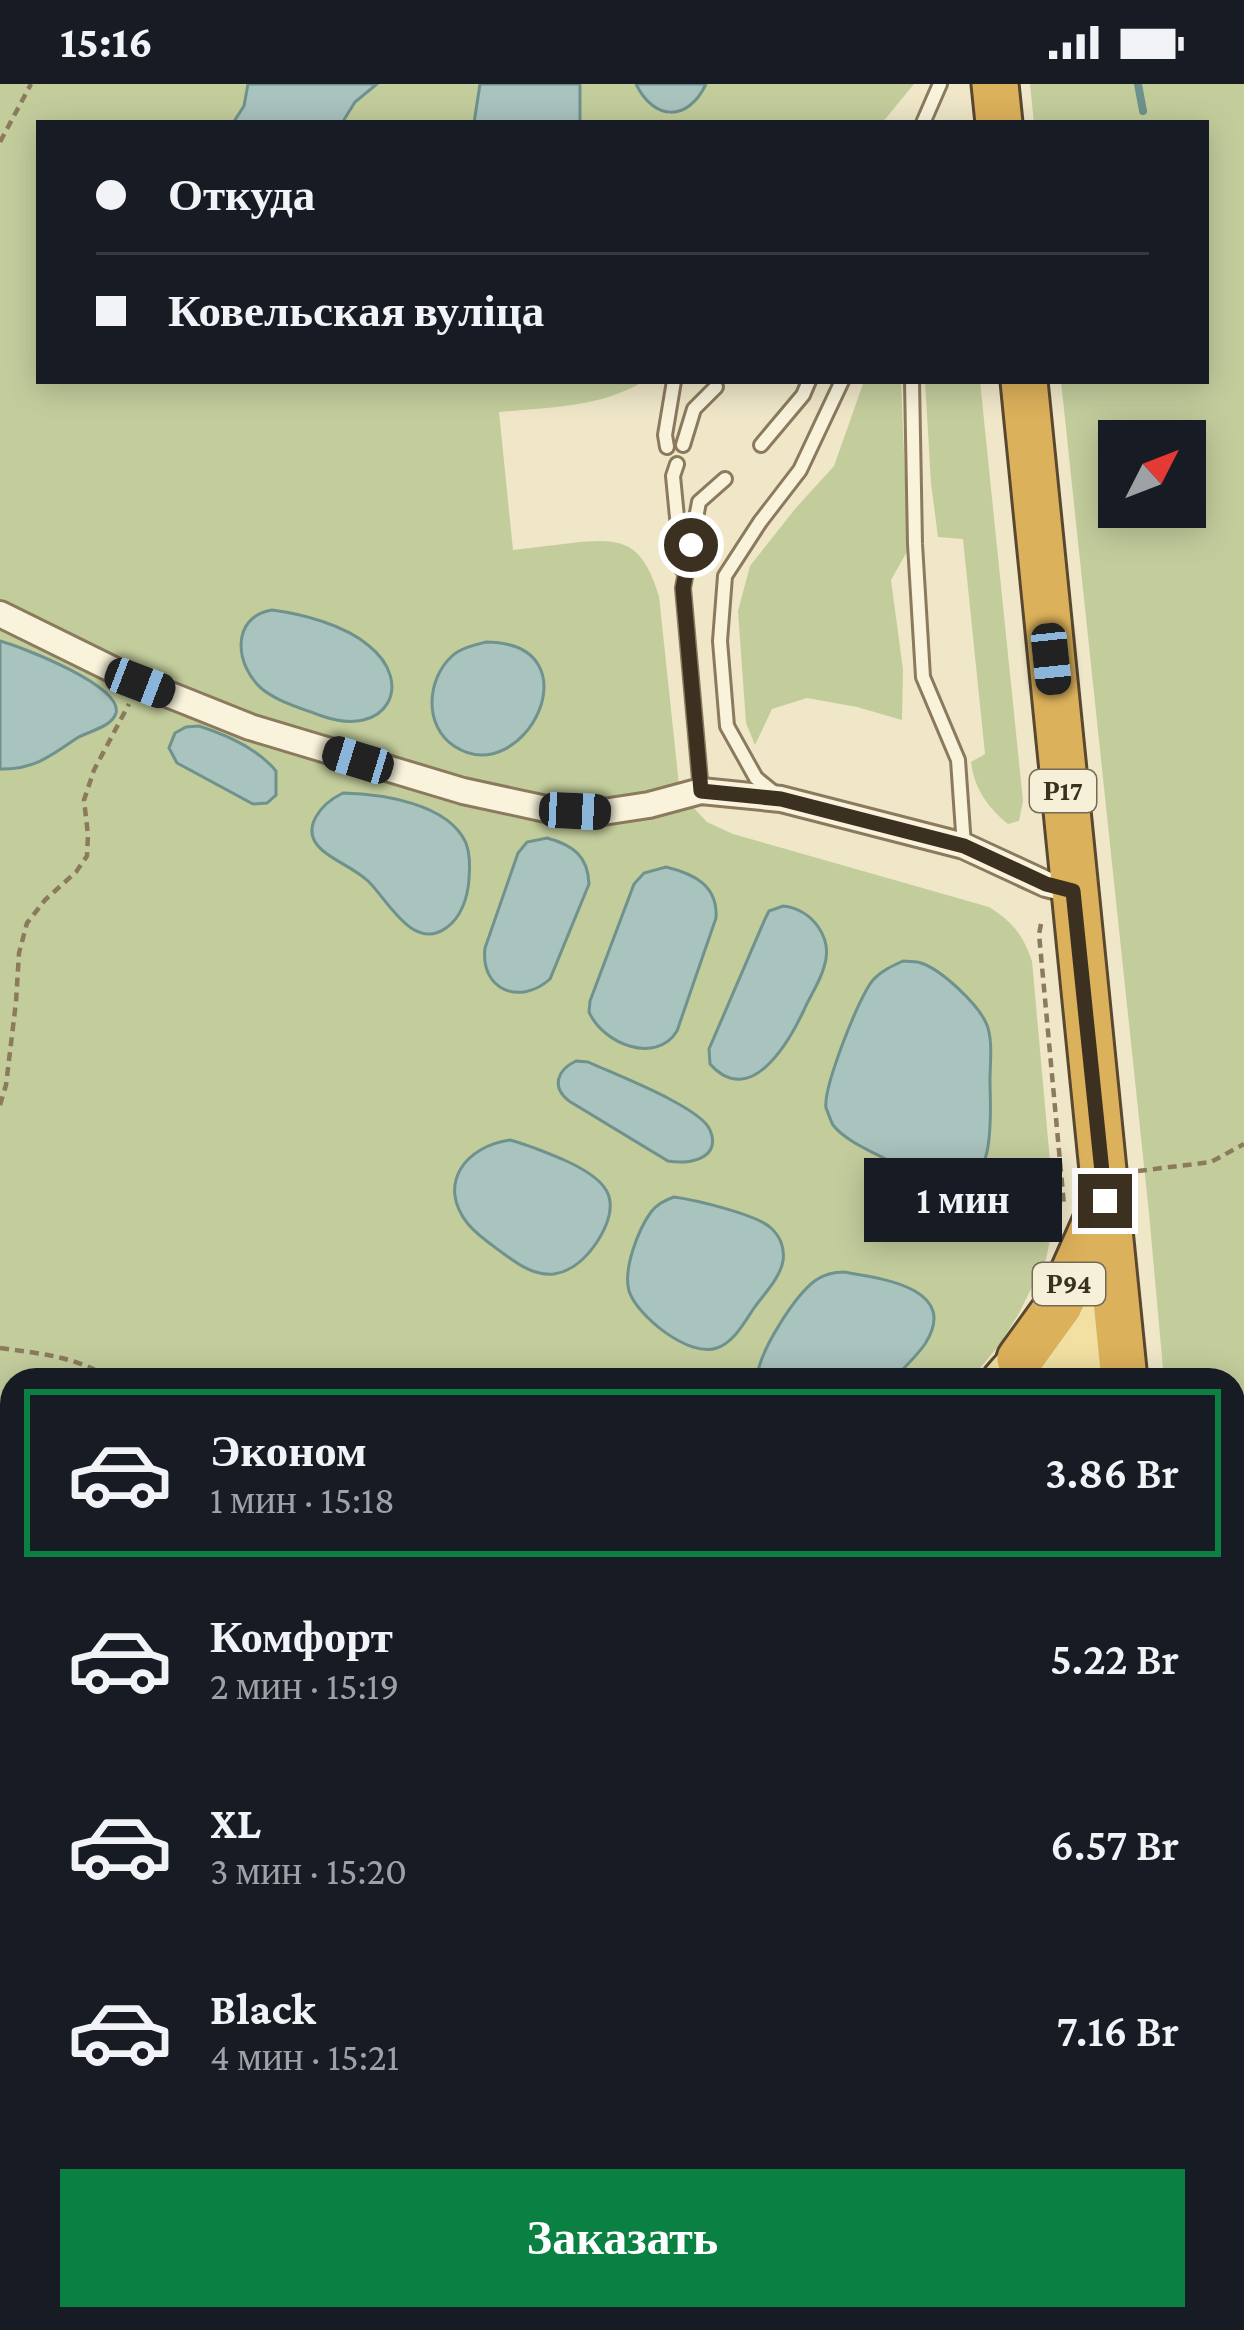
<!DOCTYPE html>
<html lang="ru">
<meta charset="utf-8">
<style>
:root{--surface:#171b24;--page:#20242c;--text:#f1f3f6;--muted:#9ea1a6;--line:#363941;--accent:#0b8043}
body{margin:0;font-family:"Crimson Pro",serif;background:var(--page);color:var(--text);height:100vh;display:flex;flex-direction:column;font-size:45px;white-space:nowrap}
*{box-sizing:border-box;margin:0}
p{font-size:39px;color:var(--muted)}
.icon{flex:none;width:66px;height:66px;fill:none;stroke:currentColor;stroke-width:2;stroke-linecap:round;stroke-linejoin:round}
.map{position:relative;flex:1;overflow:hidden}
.side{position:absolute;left:0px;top:1284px;width:1245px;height:963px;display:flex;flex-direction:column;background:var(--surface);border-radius:36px 36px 0 0;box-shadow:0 6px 30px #0003}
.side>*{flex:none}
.top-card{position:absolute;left:36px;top:36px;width:1173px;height:264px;border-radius:0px;box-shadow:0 6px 30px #0003;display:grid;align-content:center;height:264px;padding:0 60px;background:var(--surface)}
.needle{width:78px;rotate:48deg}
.tools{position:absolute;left:1098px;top:336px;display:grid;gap:24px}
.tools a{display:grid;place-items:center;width:108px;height:108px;border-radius:0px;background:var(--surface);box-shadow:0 6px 30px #0003;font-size:60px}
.end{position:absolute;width:54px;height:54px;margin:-27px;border:15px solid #3c3020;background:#fff;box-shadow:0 0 0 6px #fff}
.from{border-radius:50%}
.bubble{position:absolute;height:84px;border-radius:0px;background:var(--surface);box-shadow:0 6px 30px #0003;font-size:39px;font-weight:600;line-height:84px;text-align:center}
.car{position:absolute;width:36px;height:72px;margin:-36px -18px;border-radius:15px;box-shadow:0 0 9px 3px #0007;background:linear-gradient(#222 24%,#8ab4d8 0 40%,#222 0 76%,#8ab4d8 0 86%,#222 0)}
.top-card b{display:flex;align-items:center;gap:42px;height:114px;font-size:45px}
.top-card b+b{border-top:3px solid var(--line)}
.top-card i{width:30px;height:30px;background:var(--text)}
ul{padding:21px 0 0;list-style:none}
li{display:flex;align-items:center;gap:36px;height:168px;margin:0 24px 18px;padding:0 36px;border:6px solid transparent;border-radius:0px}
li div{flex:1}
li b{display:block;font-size:45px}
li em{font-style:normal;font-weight:600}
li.on{border-color:var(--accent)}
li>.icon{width:108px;height:108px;stroke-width:1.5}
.primary-button{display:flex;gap:24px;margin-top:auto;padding:24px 60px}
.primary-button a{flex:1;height:138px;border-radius:0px;background:var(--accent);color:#fff;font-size:48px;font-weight:600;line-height:138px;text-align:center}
.status{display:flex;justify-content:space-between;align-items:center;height:84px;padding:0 60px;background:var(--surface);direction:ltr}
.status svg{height:33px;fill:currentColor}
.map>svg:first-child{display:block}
.green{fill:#c3cd9c;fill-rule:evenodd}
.water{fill:#a9c3be;stroke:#6f928d;stroke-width:3}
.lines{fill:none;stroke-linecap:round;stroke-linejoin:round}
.stream{stroke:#6f928d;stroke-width:8}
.lane-casing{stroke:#8b7a5d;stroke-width:18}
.street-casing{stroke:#8b7a5d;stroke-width:30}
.primary-casing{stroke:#594831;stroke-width:45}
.highway-casing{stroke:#594831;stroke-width:51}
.path{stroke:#8b7a5d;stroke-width:4.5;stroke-dasharray:9 6;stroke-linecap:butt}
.lane{stroke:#f9f3dc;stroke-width:12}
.street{stroke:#f9f3dc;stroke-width:24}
.primary{stroke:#f1e0a1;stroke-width:39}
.highway{stroke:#dcb15b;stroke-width:45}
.route{stroke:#3c3020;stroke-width:15}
.labels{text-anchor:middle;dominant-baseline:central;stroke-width:12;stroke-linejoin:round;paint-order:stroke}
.shield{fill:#f6f0d8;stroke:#746a57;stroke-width:3}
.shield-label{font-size:27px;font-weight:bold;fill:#3c3020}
</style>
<div class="status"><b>15:16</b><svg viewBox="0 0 49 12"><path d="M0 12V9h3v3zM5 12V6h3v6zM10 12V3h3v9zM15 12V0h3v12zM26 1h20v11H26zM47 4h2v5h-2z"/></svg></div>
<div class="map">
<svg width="1244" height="2246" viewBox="0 0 1244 2246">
<rect width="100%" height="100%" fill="#efe7c8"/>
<g class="green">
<path d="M 0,0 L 914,0 L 882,39 L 39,39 L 39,297 L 644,297 C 600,324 549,323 499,328 L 513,466 C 533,464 552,461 572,459 C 625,453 642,459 659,512 L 679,701 L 691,721 L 707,738 L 733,750 L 989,823 C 1012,837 1023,851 1032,877 L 1054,1122 L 1052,1147 L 1046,1175 L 1018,1231 L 1000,1260 L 970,1296 L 12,1296 L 12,2235 L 79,2235 L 69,2246 L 0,2246 Z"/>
<path d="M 1030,0 L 1244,0 L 1244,2180 L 1233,2072 L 1233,1296 L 1164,1296 L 1149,1129 L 1061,297 L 1206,297 L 1206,39 L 1034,39 ZM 1119,357 L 1185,357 L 1185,423 L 1119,423 Z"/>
<polygon points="864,297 901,297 908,466 891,496 903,586 902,636 857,623 807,614 772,625 755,661 746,639 738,527 750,482 795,425 834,382"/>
<path d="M 925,297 L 980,297 L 1023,717 L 1019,737 L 1008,740 C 988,724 974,704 971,678 L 985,670 L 963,455 L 938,453 L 931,399 Z"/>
<polygon points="336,2235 1117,2235 1118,2246 327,2246"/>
</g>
<g class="water">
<polygon points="248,0 377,0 355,18 342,39 233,39 244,22"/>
<polygon points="480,0 580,0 580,39 474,39"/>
<path d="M 636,0 L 706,0 C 688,38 654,37 636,0 Z"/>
<path d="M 272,526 C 303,530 344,541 368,561 C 416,599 387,655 322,632 C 301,624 280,619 262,605 C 235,582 230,533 272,526 Z"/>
<path d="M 0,557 C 22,563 123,602 116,629 C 112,643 89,647 77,654 C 51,672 33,686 0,685 Z"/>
<path d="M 486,558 C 599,559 524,708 454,662 C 424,642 426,596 452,572 C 461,564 474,561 486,558 Z"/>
<path d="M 199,642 C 227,651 257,664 276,687 L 276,711 L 267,719 L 253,720 L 177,679 L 169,664 L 175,649 L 186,643 Z"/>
<path d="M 343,709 C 381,710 448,719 466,759 C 470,770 470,784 469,795 C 468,813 461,834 446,844 C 413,868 387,815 368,797 C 354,784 336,778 322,766 C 298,745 322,719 343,709 Z"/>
<path d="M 547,754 C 573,761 588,772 589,800 L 550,895 C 520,922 480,906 485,864 L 518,769 L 527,758 Z"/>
<path d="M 666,783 C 695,790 718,802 716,834 L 677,947 C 656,981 603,960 589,928 L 590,917 L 634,800 L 644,789 Z"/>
<path d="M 783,822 C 812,825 834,854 824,883 C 820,898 810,912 804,926 C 788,960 750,1025 710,980 L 709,965 L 765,835 L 769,827 Z"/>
<path d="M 903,877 C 909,878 916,877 921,879 C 942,886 979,921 987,941 C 993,957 990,979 990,996 C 990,1027 998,1102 952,1106 C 932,1107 911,1090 895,1080 C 876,1069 846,1058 833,1041 C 832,1040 827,1026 826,1024 C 823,1004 859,912 873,896 C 881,887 892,882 903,877 Z"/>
<path d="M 576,977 L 588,978 C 614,990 701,1023 710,1046 C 722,1075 688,1081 668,1077 L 569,1017 C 551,1003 557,986 576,977 Z"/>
<path d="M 510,1056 C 529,1061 545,1068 562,1075 C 605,1094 626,1113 597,1158 C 587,1173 574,1187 554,1190 C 535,1192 519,1181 504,1170 C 492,1161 478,1152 468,1140 C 436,1100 466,1062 510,1056 Z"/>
<path d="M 674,1113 C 695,1116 756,1130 771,1144 C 780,1152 785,1164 783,1177 C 780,1194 764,1210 754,1224 C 744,1239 734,1258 717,1264 C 689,1274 637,1232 629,1207 C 623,1185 638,1146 651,1128 C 657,1120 665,1116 674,1113 Z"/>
<path d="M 844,1188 C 880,1194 961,1204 925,1260 C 916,1273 903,1285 892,1296 L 757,1296 C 757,1270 795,1211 816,1196 C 825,1190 834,1188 844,1188 Z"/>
<polygon points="12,1347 12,1493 0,1516 0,1357"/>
<polygon points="0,1890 12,1894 12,2046 0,2035"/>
</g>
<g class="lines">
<polyline class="stream" points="1138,0 1143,27"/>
<defs>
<g id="lane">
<polyline points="923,39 940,0"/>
<polyline points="912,297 915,460 923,593 958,676 964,762"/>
<polyline points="683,361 694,325 716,303"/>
<polyline points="761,361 803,311 809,297"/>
<polyline points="667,363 665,351 674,297"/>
<polyline points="677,380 673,392 682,485"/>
<polyline points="701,707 683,504 699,418 725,395"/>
<polyline points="778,712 756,694 727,642 720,557 725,492 760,438 800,386 842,297"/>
<polyline points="718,2235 718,2246"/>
<polyline points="264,2246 274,2235"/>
</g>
<polyline id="street" points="0,530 140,599 250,643 463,707 546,725 603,728 649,721 701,707 781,715 964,762 1046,800 1073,807"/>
<g id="primary">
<path d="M 1002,1296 C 1037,1256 1062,1231 1118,1238"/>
<polyline points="1051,1296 1085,1272 1118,1238"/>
<polyline points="109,2246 120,2235"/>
</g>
<g id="highway">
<polyline points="995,0 999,39"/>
<polyline points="1024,297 1124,1296"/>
<polyline points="1020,1275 1059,1221 1104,1120"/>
<polyline points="1220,2235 1221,2246"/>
</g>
</defs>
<use href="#lane" class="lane-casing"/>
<use href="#street" class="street-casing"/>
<use href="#primary" class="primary-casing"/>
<use href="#highway" class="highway-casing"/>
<g class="path">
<polyline points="0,58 31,0"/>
<polyline points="1041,840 1039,850 1064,1121"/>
<polyline points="0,1021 6,1001 16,918 19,869 27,839 45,816 76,788 87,772 88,751 84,716 94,686 129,620"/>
<polyline points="1138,1087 1211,1078 1244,1060"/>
<path d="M 0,1264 C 43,1270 75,1272 113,1296"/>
<polyline points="0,1693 12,1663"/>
<polyline points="0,1732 10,1771"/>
</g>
<use href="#lane" class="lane"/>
<use href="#street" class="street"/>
<use href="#primary" class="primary"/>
<use href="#highway" class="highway"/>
</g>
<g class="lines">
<polyline class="route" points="691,461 683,504 701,707 781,715 964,762 1046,800 1073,807 1105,1117"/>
</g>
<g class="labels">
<g class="shield">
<rect x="1030" y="686" width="66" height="42" rx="9"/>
<rect x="1033" y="1179" width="72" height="42" rx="9"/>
</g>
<g class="shield-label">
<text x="1063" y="707">Р17</text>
<text x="1069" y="1200">Р94</text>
</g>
</g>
</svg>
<div class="tools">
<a><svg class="needle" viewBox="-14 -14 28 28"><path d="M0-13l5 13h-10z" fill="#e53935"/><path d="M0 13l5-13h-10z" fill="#9ea1a6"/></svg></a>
</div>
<i class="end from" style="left:691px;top:461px"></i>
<i class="end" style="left:1105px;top:1117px"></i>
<div class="bubble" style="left:864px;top:1074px;width:198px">1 мин</div>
<i class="car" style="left:1051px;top:575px;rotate:174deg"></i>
<i class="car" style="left:140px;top:599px;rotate:111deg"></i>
<i class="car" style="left:358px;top:676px;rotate:287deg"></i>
<i class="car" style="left:575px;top:727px;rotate:93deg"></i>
<div class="top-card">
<b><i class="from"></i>Откуда</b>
<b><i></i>Ковельская вуліца</b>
</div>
<section class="side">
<ul>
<li class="on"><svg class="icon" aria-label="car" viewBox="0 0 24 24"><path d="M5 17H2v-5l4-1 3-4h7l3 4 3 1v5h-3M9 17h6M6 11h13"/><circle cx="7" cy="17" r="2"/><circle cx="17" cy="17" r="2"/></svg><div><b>Эконом</b><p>1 мин · 15:18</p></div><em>3.86 Br</em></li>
<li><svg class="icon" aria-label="car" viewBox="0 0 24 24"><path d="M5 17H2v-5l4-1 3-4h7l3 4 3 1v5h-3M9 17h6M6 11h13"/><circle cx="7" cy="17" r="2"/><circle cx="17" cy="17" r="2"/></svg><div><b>Комфорт</b><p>2 мин · 15:19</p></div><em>5.22 Br</em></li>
<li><svg class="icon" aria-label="car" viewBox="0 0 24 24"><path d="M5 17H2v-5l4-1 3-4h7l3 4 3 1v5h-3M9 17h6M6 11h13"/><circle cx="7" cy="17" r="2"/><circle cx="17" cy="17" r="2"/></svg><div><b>XL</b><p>3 мин · 15:20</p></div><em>6.57 Br</em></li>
<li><svg class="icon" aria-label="car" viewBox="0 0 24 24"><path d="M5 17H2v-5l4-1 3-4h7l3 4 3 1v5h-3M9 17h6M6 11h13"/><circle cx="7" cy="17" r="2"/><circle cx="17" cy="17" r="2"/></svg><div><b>Black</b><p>4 мин · 15:21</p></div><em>7.16 Br</em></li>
</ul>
<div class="primary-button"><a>Заказать</a></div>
</section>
</div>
